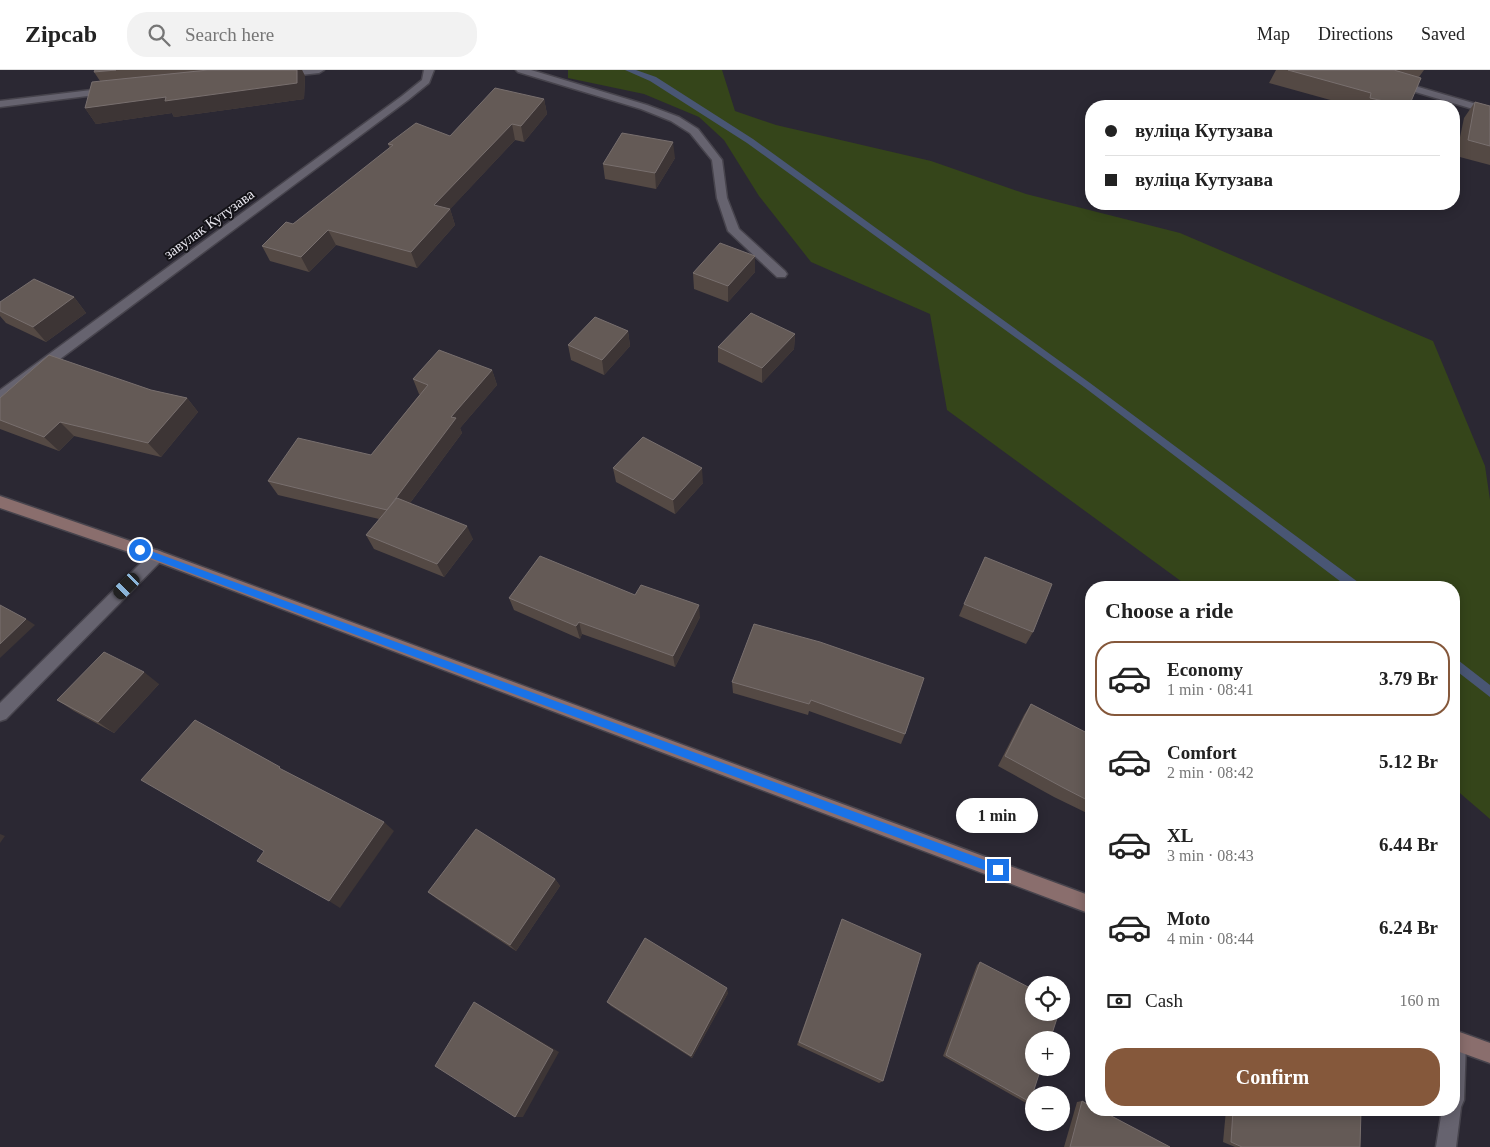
<!DOCTYPE html>
<meta charset="utf-8">
<style>
:root{--surface:#fff;--page:#f2f2f2;--text:#222;--muted:#767676;--line:#e0e0e0;--accent:#85583b}
body{margin:0;font-family:Georgia,serif;background:var(--page);color:var(--text);height:100vh;display:flex;flex-direction:column;font-size:19px;white-space:nowrap}
*{box-sizing:border-box;margin:0}
p{font-size:16px;color:var(--muted)}
.icon{flex:none;width:28px;height:28px;fill:none;stroke:currentColor;stroke-width:2;stroke-linecap:round;stroke-linejoin:round}
.map{position:relative;flex:1;overflow:hidden}
.sheet{position:absolute;left:1085px;top:511px;width:375px;height:535px;display:flex;flex-direction:column;background:var(--surface);border-radius:20px;box-shadow:0 2px 12px #0003}
.sheet>*{flex:none}
.hud{position:absolute;left:1085px;top:30px;width:375px;height:110px;border-radius:20px;box-shadow:0 2px 12px #0003;display:grid;align-content:center;height:110px;padding:0 20px;background:var(--surface)}
.fabs{position:absolute;left:1025px;top:906px;display:grid;gap:10px}
.fabs a{display:grid;place-items:center;width:45px;height:45px;border-radius:50%;background:var(--surface);box-shadow:0 2px 12px #0003;font-size:25px}
.end{position:absolute;width:22px;height:22px;margin:-11px;border:6px solid #1a73e8;background:#fff;box-shadow:0 0 0 2px #fff}
.from{border-radius:50%}
.bubble{position:absolute;height:35px;border-radius:18px;background:var(--surface);box-shadow:0 2px 12px #0003;font-size:16px;font-weight:700;line-height:35px;text-align:center}
.car{position:absolute;width:15px;height:30px;margin:-15px -8px;border-radius:6px;box-shadow:0 0 4px 1px #0007;background:linear-gradient(#222 24%,#8ab4d8 0 40%,#222 0 76%,#8ab4d8 0 86%,#222 0)}
.hud b{display:flex;align-items:center;gap:18px;height:48px;font-size:19px}
.hud b+b{border-top:1px solid var(--line)}
.hud i{width:12px;height:12px;background:var(--text)}
ul{padding:0;list-style:none}
li{display:flex;align-items:center;gap:15px;height:75px;margin:0 10px 8px;padding:0 10px;border:2px solid transparent;border-radius:20px}
li div{flex:1}
li b{display:block;font-size:19px}
li em{font-style:normal;font-weight:700}
li.current{border-color:var(--accent)}
li>.icon{width:45px;height:45px;stroke-width:1.5}
h2{padding:0 20px;font-size:22px;line-height:60px}
.pay{display:flex;align-items:center;gap:12px;height:55px;padding:0 20px;font-size:19px}
.pay p{margin-inline-start:auto}
.cta{display:flex;gap:10px;margin-top:auto;padding:10px 20px}
.cta a{flex:1;height:58px;border-radius:20px;background:var(--accent);color:#fff;font-size:20px;font-weight:700;line-height:58px;text-align:center}
header{display:flex;align-items:center;gap:30px;box-sizing:border-box;height:70px;padding:0 25px;background:var(--surface);border-bottom:1px solid var(--line)}
header strong{font-size:24px}
nav{display:flex;gap:28px;margin-inline-start:auto;font-size:18px}
.search{width:350px;height:45px;background:var(--page);display:flex;align-items:center;gap:12px;box-sizing:border-box;padding:0 18px;border-radius:20px;color:var(--muted);font-size:19px}
.map>svg:first-child{display:block}
.green{fill:#35451a}
.lines{fill:none;stroke-linecap:round;stroke-linejoin:round}
.stream{fill:#495674;fill-rule:evenodd}
.lane-casing{stroke:#47444d;stroke-width:3}
.street-casing{stroke:#47444d;stroke-width:3}
.secondary-casing{stroke:#47444d;stroke-width:3}
.lane{fill:#66636f;fill-rule:evenodd}
.street{fill:#66636f;fill-rule:evenodd}
.secondary{fill:#8a6e6d;fill-rule:evenodd}
.wall{fill:#544944}
.shaded-wall{fill:#3d3535}
.building{fill:#645a56;stroke:#786f6e}
.route{fill:#1a73e8}
.labels{text-anchor:middle;dominant-baseline:central;stroke-width:4;stroke-linejoin:round;paint-order:stroke}
.far-street-label{font-size:15px;fill:#e7e5ed;stroke:#131217}
</style>
<header>
<strong>Zipcab</strong>
<div class="search"><svg class="icon" aria-label="search" viewBox="0 0 24 24"><circle cx="10" cy="10" r="6"/><path d="M15 15l6 6"/></svg>Search here</div>
<nav><a>Map</a><a>Directions</a><a>Saved</a></nav>
</header>
<div class="map">
<svg width="1490" height="1077" viewBox="0 0 1490 1077">
<rect width="100%" height="100%" fill="#2b2833"/>
<polygon class="green" points="568,0 722,0 735,41 776,55 931,91 1026,124 1180,163 1433,271 1485,396 1490,430 1490,749 1454,718 1454,518 1189,517 947,340 930,244 811,192 759,126 724,70 699,47 644,24 568,8"/>
<g class="lines">
<g class="stream">
<polygon points="625,0 636,0 656,7 753,69 1090,313 1362,515 1363,518 1349,518 1084,317 747,73 650,11"/>
<polygon points="1454,587 1490,615 1490,627 1454,599"/>
</g>
<defs>
<g id="lane">
<polygon points="516,0 531,0 647,35 679,47 698,59 722,90 727,128 739,159 785,201 787,204 785,207 777,207 728,161 717,128 712,90 690,63 671,51 641,39 518,2"/>
<polygon points="157,480 162,482 164,486 162,490 6,649 0,651 0,633 152,482"/>
<polygon points="1456,961 1463,964 1466,971 1464,1030 1461,1037 1456,1077 1436,1077 1442,1040 1454,1040 1454,962"/>
</g>
<g id="street">
<polygon points="293,0 324,0 319,3 282,7 277,4 279,2"/>
<polygon points="424,0 434,0 429,13 408,30 5,330 0,332 0,320 402,26 422,10"/>
<polygon points="1398,11 1490,38 1490,44 1395,16 1395,12"/>
<polygon points="108,18 111,19 111,23 0,37 0,31"/>
</g>
<g id="secondary">
<polygon points="0,426 162,482 1091,826 1091,844 152,490 0,438"/>
<polygon points="1454,960 1490,973 1490,993 1454,980"/>
</g>
</defs>
<use href="#lane" class="lane-casing"/>
<use href="#street" class="street-casing"/>
<use href="#secondary" class="secondary-casing"/>
<use href="#lane" class="lane"/>
<use href="#street" class="street"/>
<use href="#secondary" class="secondary"/>
</g>
<g class="wall">
<polygon points="95,0 302,0 305,6 304,29 174,47 172,43 96,54 85,38 100,11 94,2"/>
<polygon points="1276,0 1424,0 1419,7 1409,36 1352,36 1269,13"/>
<polygon points="544,29 547,44 524,72 515,70 450,139 455,155 417,198 336,175 309,202 270,191 262,176 293,154 390,78 388,74 450,66"/>
<polygon points="1475,32 1490,36 1490,95 1456,86 1464,48"/>
<polygon points="675,88 656,119 605,109 603,94"/>
<polygon points="755,186 755,202 728,232 694,219 693,203"/>
<polygon points="74,227 86,243 46,272 6,253 0,246 0,232"/>
<polygon points="628,261 630,276 604,305 571,290 568,275"/>
<polygon points="795,264 794,279 762,313 718,292 718,277"/>
<polygon points="492,300 497,315 460,358 462,363 410,433 473,469 444,507 374,479 366,465 379,449 278,425 268,411 371,385 420,324 419,324 413,309"/>
<polygon points="151,320 187,328 198,342 161,387 74,366 59,381 0,359 0,328"/>
<polygon points="613,398 703,413 675,444 616,412"/>
<polygon points="635,525 700,547 675,597 582,564 580,569 514,540 509,528"/>
<polygon points="964,534 1033,562 1026,574 959,546"/>
<polygon points="754,554 905,664 901,674 809,641 808,645 733,623 732,612"/>
<polygon points="159,614 114,663 74,641 57,630"/>
<polygon points="1031,634 1091,665 1091,745 1054,727 998,696 1024,645"/>
<polygon points="555,809 560,816 516,881 437,829 428,822"/>
<polygon points="842,849 883,1011 879,1013 797,975"/>
<polygon points="980,892 1030,1032 1026,1033 943,986 977,895"/>
<polygon points="728,923 692,988 611,936 607,932"/>
<polygon points="1082,1031 1170,1077 1064,1077 1077,1032"/>
<polygon points="1226,1040 1361,1040 1360,1077 1235,1077 1223,1072"/>
</g>
<g class="shaded-wall">
<polygon points="297,0 302,0 305,6 304,29 174,47 172,43 96,54 85,38 166,27"/>
<polygon points="544,29 547,44 524,72 521,56"/>
<polygon points="512,54 515,70 439,151 434,135"/>
<polygon points="673,72 675,88 656,119 655,103"/>
<polygon points="450,139 455,155 417,198 411,182"/>
<polygon points="328,160 336,175 309,202 301,187"/>
<polygon points="755,186 755,202 728,232 728,216"/>
<polygon points="74,227 86,243 46,272 33,257"/>
<polygon points="628,261 630,276 604,305 602,290"/>
<polygon points="795,264 794,279 762,313 762,298"/>
<polygon points="492,300 497,315 460,358 462,363 395,453 387,440 451,347"/>
<polygon points="187,328 198,342 161,387 148,373"/>
<polygon points="60,352 74,366 59,381 44,367"/>
<polygon points="702,398 703,413 675,444 673,430"/>
<polygon points="467,456 473,469 444,507 437,494"/>
<polygon points="699,535 700,547 675,597 673,586"/>
<polygon points="26,549 35,555 0,588 0,574"/>
<polygon points="579,552 582,564 580,569 576,556"/>
<polygon points="144,602 159,614 114,663 98,652"/>
<polygon points="384,752 394,761 340,838 329,831"/>
<polygon points="0,764 5,766 0,773"/>
<polygon points="555,809 560,816 516,881 510,875"/>
<polygon points="727,918 728,923 692,988 691,986"/>
<polygon points="474,932 559,982 523,1047 515,1047"/>
</g>
<g class="building">
<polygon points="95,0 116,0 94,2"/>
<polygon points="208,0 297,0 297,13 165,31 166,27 85,38 92,12"/>
<polygon points="1288,0 1394,0 1421,8 1409,36 1406,36 1370,28 1371,23"/>
<polygon points="495,18 544,29 521,56 512,54 434,135 450,139 411,182 328,160 301,187 262,176 286,152 293,154 393,75 388,74 416,53 450,66"/>
<polygon points="1475,32 1490,36 1490,76 1468,70"/>
<polygon points="622,63 673,72 655,103 603,94"/>
<polygon points="720,173 755,186 728,216 693,203"/>
<polygon points="34,209 74,227 33,257 0,241 0,232"/>
<polygon points="751,243 795,264 762,298 718,277"/>
<polygon points="595,247 628,261 602,290 568,275"/>
<polygon points="439,280 492,300 451,347 456,348 387,440 268,411 298,368 371,385 428,315 413,309"/>
<polygon points="49,285 151,320 187,328 148,373 60,352 44,367 0,350 0,328"/>
<polygon points="643,367 702,398 673,430 613,398"/>
<polygon points="397,428 467,456 437,494 366,465"/>
<polygon points="540,486 635,525 641,515 699,535 673,586 579,552 576,556 509,528"/>
<polygon points="985,487 1052,514 1033,562 964,534"/>
<polygon points="0,535 26,549 0,574"/>
<polygon points="754,554 820,572 924,608 905,664 811,630 809,634 732,612"/>
<polygon points="104,582 144,602 98,652 57,630"/>
<polygon points="1031,634 1091,665 1091,732 1062,717 1005,686"/>
<polygon points="195,650 280,697 279,698 384,752 329,831 257,791 264,781 141,710"/>
<polygon points="476,759 555,809 510,875 428,822"/>
<polygon points="842,849 921,884 883,1011 799,972"/>
<polygon points="645,868 727,918 691,986 607,932"/>
<polygon points="980,892 1034,920 1034,942 1059,942 1050,970 1034,970 1034,998 1041,998 1030,1032 946,985"/>
<polygon points="474,932 553,980 515,1047 435,996"/>
<polygon points="1082,1031 1091,1036 1091,1040 1100,1040 1170,1077 1070,1077"/>
<polygon points="1233,1040 1361,1040 1360,1077 1242,1077 1231,1072"/>
</g>
<polygon class="route" points="140,477 998,795 1003,800 998,805 137,483 137,478"/>
<g class="labels">
<g class="far-street-label">
<text transform="translate(209 154) rotate(-36)">завулак Кутузава</text>
</g>
</g>
</svg>
<div class="fabs">
<a><svg class="icon" aria-label="locate" viewBox="0 0 24 24"><circle cx="12" cy="12" r="6"/><path d="M12 2v4M12 18v4M2 12h4M18 12h4"/></svg></a>
<a>+</a>
<a>−</a>
</div>
<i class="end from" style="left:140px;top:480px"></i>
<i class="end" style="left:998px;top:800px"></i>
<div class="bubble" style="left:956px;top:728px;width:82px">1 min</div>
<i class="car" style="left:127px;top:516px;rotate:225deg"></i>
<div class="hud">
<b><i class="from"></i>вуліца Кутузава</b>
<b><i></i>вуліца Кутузава</b>
</div>
<section class="sheet">
<h2>Choose a ride</h2>
<ul>
<li class="current"><svg class="icon" aria-label="car" viewBox="0 0 24 24"><path d="M5 17H2v-5l4-1 3-4h7l3 4 3 1v5h-3M9 17h6M6 11h13"/><circle cx="7" cy="17" r="2"/><circle cx="17" cy="17" r="2"/></svg><div><b>Economy</b><p>1 min · 08:41</p></div><em>3.79 Br</em></li>
<li><svg class="icon" aria-label="car" viewBox="0 0 24 24"><path d="M5 17H2v-5l4-1 3-4h7l3 4 3 1v5h-3M9 17h6M6 11h13"/><circle cx="7" cy="17" r="2"/><circle cx="17" cy="17" r="2"/></svg><div><b>Comfort</b><p>2 min · 08:42</p></div><em>5.12 Br</em></li>
<li><svg class="icon" aria-label="car" viewBox="0 0 24 24"><path d="M5 17H2v-5l4-1 3-4h7l3 4 3 1v5h-3M9 17h6M6 11h13"/><circle cx="7" cy="17" r="2"/><circle cx="17" cy="17" r="2"/></svg><div><b>XL</b><p>3 min · 08:43</p></div><em>6.44 Br</em></li>
<li><svg class="icon" aria-label="car" viewBox="0 0 24 24"><path d="M5 17H2v-5l4-1 3-4h7l3 4 3 1v5h-3M9 17h6M6 11h13"/><circle cx="7" cy="17" r="2"/><circle cx="17" cy="17" r="2"/></svg><div><b>Moto</b><p>4 min · 08:44</p></div><em>6.24 Br</em></li>
</ul>
<div class="pay"><svg class="icon" aria-label="cash" viewBox="0 0 24 24"><path d="M3 7h18v10H3z"/><circle cx="12" cy="12" r="2"/></svg>Cash<p>160 m</p></div>
<div class="cta"><a>Confirm</a></div>
</section>
</div>
